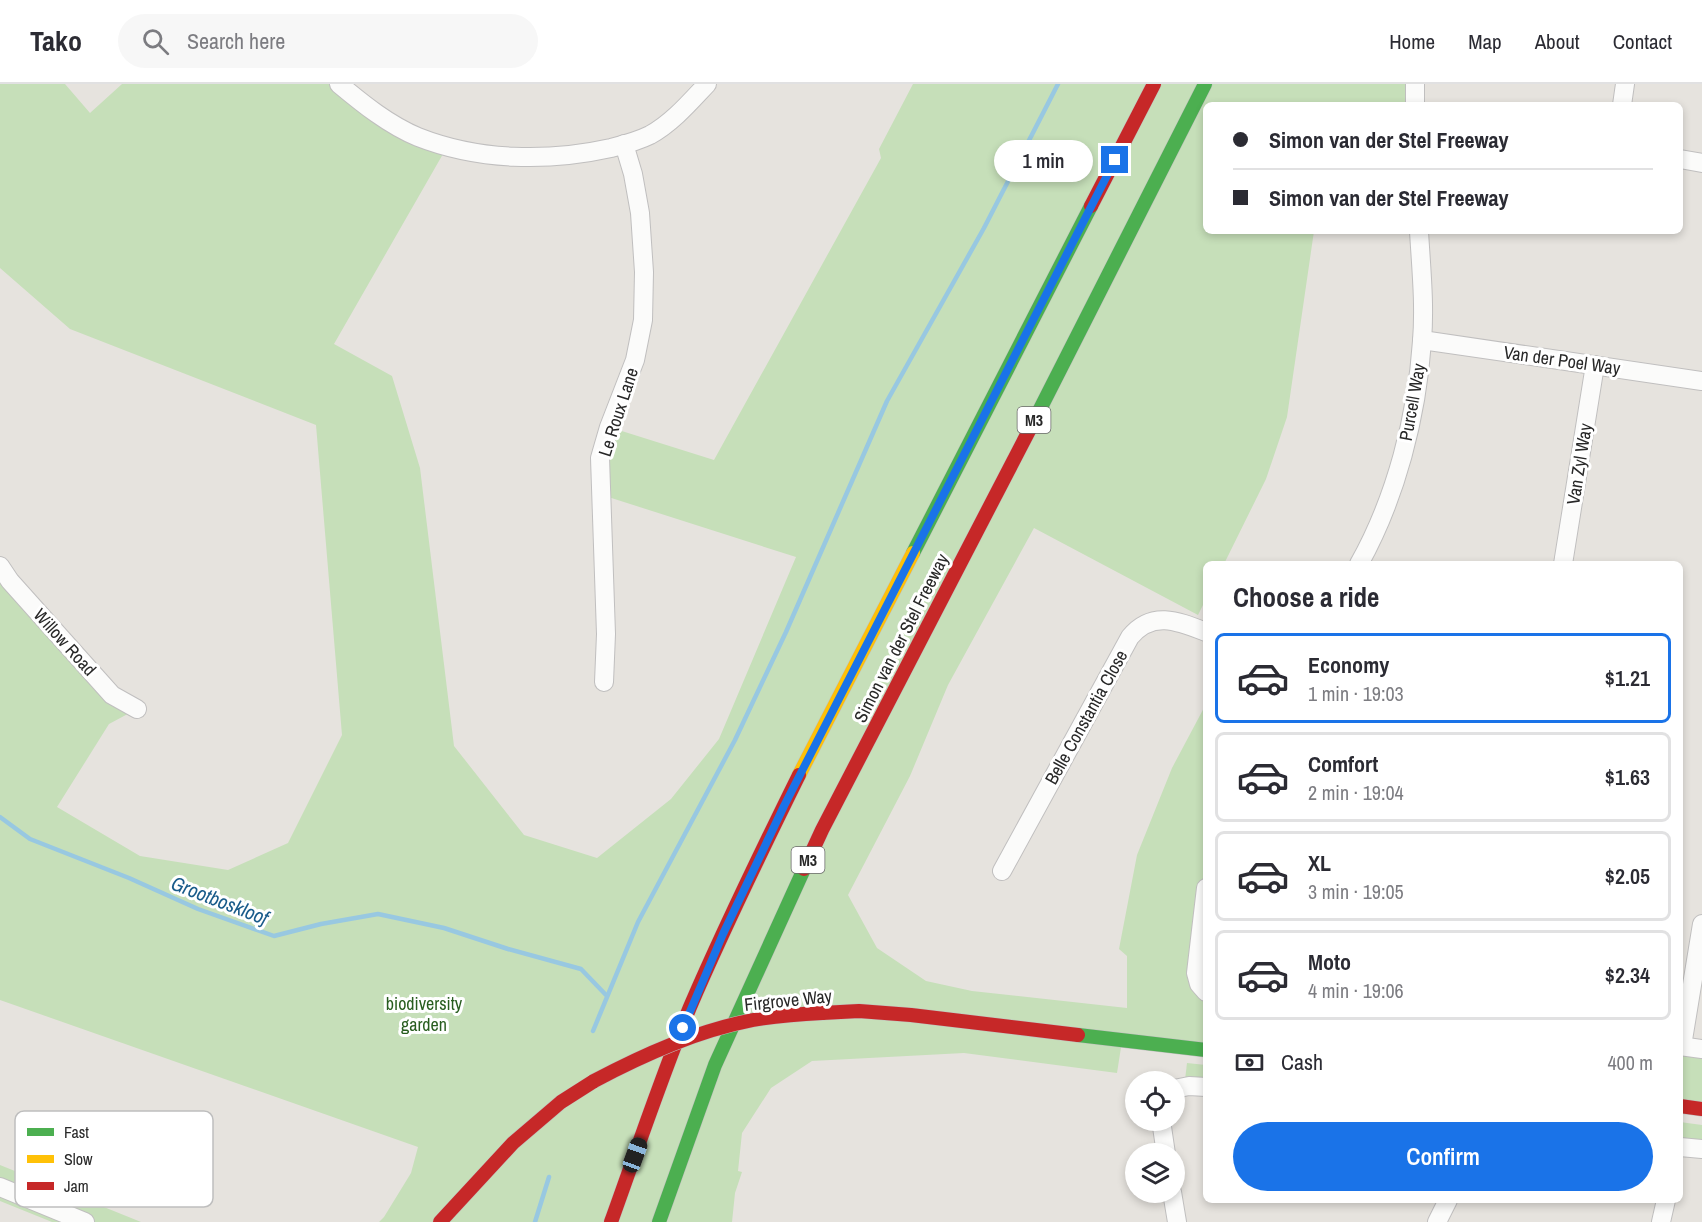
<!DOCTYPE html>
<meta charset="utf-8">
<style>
:root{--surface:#fff;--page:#f7f7f7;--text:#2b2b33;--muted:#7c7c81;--line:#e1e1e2;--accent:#1a73e8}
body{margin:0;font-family:"Archivo Narrow",sans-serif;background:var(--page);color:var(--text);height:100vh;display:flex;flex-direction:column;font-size:22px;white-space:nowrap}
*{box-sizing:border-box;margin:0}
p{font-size:20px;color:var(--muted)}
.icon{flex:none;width:33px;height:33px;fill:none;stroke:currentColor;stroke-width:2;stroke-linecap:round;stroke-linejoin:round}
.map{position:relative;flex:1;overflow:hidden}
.side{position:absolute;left:1203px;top:477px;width:480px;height:642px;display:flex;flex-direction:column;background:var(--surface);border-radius:9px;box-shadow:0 3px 9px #0003}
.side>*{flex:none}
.top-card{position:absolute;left:1203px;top:18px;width:480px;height:132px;border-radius:9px;box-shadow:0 3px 9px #0003;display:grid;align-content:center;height:132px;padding:0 30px;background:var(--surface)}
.buttons{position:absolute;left:1125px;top:987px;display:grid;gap:12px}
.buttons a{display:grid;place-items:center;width:60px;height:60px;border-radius:50%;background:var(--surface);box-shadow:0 3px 9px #0003;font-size:30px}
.end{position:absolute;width:27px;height:27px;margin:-14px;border:8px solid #1a73e8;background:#fff;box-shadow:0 0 0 3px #fff}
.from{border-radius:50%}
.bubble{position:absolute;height:42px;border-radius:21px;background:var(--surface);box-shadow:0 3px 9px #0003;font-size:20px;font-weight:600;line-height:42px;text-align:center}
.car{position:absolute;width:18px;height:36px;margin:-18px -9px;border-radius:8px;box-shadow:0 0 4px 2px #0007;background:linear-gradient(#222 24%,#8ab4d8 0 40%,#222 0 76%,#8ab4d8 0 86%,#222 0)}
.top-card b{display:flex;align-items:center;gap:21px;height:57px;font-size:22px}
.top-card b+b{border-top:2px solid var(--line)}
.top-card i{width:15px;height:15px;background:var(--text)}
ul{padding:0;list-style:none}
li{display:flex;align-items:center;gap:18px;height:90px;margin:0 12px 9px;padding:0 18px;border:3px solid var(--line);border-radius:9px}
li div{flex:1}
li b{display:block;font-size:22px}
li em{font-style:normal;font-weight:600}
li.current{border-color:var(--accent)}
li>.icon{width:54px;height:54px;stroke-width:1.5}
h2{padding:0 30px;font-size:27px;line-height:72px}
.pay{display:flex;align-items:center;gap:15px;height:66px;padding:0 30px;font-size:22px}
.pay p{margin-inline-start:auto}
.cta{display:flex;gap:12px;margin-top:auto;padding:12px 30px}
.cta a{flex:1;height:69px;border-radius:36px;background:var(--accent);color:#fff;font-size:24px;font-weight:600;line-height:69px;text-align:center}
header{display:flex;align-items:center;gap:36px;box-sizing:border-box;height:84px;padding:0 30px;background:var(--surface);border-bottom:2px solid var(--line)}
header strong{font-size:28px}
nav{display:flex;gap:33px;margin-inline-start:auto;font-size:21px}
.search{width:420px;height:54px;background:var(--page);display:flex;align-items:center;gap:15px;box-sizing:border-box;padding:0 21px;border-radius:33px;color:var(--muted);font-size:22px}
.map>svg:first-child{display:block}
.green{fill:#c6dfb9}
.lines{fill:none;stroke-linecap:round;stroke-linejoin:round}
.stream{stroke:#98c8e1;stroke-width:4.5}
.street-casing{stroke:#c0bfbf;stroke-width:20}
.fast-casing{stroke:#c0bfbf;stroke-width:15}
.slow-casing{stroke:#c0bfbf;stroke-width:15}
.jam-casing{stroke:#c0bfbf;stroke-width:15}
.street{stroke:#fbfbfa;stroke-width:18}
.fast{stroke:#4caf50;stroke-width:14}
.slow{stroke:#ffc107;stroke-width:14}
.jam{stroke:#c62828;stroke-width:14}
.jam-bridge-casing{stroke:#c0bfbf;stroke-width:15;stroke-linecap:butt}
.jam-bridge{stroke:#c62828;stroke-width:14}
.route{stroke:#1a73e8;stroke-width:8}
.labels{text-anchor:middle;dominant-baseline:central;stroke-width:6;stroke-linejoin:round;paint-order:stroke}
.shield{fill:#fff;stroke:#686868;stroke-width:1.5}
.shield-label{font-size:16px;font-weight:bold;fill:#282828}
.street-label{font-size:18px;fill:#282828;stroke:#fff}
.park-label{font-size:18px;fill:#285d1f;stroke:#fff}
.water-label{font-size:20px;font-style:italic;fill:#195b8a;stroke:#fff}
.key{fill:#fff;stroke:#bebebe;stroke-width:1.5}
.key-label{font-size:16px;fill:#282828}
</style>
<header>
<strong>Tako</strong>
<div class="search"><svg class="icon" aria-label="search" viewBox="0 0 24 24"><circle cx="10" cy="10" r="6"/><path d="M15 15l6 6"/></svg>Search here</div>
<nav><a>Home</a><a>Map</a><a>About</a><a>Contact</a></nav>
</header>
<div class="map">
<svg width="1702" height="1138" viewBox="0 0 1702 1138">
<rect width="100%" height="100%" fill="#e6e3de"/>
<g class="green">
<polygon points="0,0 65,0 90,29 122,0 339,0 447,63 334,260 392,292 420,384 454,662 524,751 597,774 671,715 719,655 796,473 602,411 609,343 714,376 881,74 879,65 913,0 1415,0 1415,21 1206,21 1206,147 1314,147 1287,333 1266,395 1224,480 1206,480 1206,515 1198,531 1034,444 948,601 910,692 848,811 877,864 926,897 972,907 1127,924 1127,872 1119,865 1137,771 1172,684 1206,620 1206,804 1199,857 1206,908 1206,966 1122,957 1117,989 964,969 812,977 771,1004 742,1049 738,1087 742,1088 735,1109 732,1138 379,1138 384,1133 411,1089 418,1063 0,916 0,482 137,625 109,640 57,723 140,772 228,786 288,759 342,651 316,341 70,245 0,184"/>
<polygon points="1680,962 1702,965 1702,1025 1680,1022"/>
<polygon points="1187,979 1206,981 1206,998 1185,996"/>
<polygon points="1680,1038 1702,1041 1702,1058 1680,1055"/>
<polygon points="0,1081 141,1138 52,1138 0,1117"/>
</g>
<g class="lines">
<g class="stream">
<polyline points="0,733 30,755 129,794 198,825 274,852 321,840 378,830 444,844 508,865 581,885 606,911"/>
<polyline points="593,947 638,838 735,656 786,548 887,317 984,144 1058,0"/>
<polyline points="535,1138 549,1093"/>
</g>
<defs>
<g id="street">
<path d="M 339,0 C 363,20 389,41 418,53 C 479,77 548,78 611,64 C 623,61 638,57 650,51 C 672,39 690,18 707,0"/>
<polyline points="1415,21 1415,0"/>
<polyline points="1622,21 1625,0"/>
<polyline points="1680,75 1702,79"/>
<polyline points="1422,256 1702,297"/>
<path d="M 1359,480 C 1396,414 1417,332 1422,257 C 1425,220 1421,183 1419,147"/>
<polyline points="1563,480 1595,281"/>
<polyline points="0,482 10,497 112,611 137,625"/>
<polyline points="604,598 606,550 600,374 609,343 635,276 643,236 644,188 640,129 633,90 624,60"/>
<path d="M 1002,787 L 1130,553 C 1152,526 1178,537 1206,548"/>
<polyline points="1206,804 1196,889 1199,900 1206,908"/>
<polyline points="1680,962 1702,965"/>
<polyline points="1682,962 1702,840"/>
<polyline points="1174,1005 1189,1002 1206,1003"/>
<polyline points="1161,1036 1166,1070"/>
<polyline points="1680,1063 1702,1065"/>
<polyline points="0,1103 85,1138"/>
<polyline points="1172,1108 1177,1138"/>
<polyline points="1437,1138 1448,1116"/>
<polyline points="1661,1138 1666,1116"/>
</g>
<g id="fast">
<polyline points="1033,339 1205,0"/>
<polyline points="913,469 1091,122"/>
<polyline points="1078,951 1206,966"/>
<polyline points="659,1138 715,981 804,785"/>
</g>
<polyline id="slow" points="799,691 913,469"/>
<g id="jam">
<polyline points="1091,122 1154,0"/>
<polyline points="804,785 822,746 1033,339"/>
<polyline points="822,929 859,927 911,931 1078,951"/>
<polyline points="1680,1022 1702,1025"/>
<polyline points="440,1138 513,1059 561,1018 594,997"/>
<path d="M 611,1138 C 637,1066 661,994 690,923 C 724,844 761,768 799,691"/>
</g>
</defs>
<use href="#street" class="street-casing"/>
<use href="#fast" class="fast-casing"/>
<use href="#slow" class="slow-casing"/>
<use href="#jam" class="jam-casing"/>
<use href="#street" class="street"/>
<use href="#fast" class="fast"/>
<use href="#slow" class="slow"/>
<use href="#jam" class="jam"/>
<defs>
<path id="jam-bridge" d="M 594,997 C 645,970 697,947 753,936 C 776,932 799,930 822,929"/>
</defs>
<use href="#jam-bridge" class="jam-bridge-casing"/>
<use href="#jam-bridge" class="jam-bridge"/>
</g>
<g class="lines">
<polyline class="route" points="683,944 723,850 784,722 1115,76"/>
</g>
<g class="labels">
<g class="shield">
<rect x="1017.5" y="323" width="33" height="26" rx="4.5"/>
<rect x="791.5" y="763" width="33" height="26" rx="4.5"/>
</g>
<g class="shield-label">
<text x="1034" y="336">M3</text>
<text x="808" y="776">M3</text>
</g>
<g class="street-label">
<text transform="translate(1562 276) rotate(8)">Van der Poel Way</text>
<text transform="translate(1412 318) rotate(-80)">Purcell Way</text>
<text transform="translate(618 328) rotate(-72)">Le Roux Lane</text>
<text transform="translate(1579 380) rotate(-81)">Van Zyl Way</text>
<text transform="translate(901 554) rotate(-63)">Simon van der Stel Freeway</text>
<text transform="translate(65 558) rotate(48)">Willow Road</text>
<text transform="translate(1086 633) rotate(-61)">Belle Constantia Close</text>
<text transform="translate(788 916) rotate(-6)">Firgrove Way</text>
</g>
<g class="park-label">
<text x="424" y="919">biodiversity<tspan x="424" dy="21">garden</tspan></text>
</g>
<g class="water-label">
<text transform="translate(220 816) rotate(21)">Grootboskloof</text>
</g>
</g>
<rect x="15" y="1027" width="198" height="96" rx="9" class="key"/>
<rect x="27" y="1044" width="27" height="8" fill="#4caf50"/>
<rect x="27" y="1071" width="27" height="8" fill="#ffc107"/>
<rect x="27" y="1098" width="27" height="8" fill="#c62828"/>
<g class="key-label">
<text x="64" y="1054">Fast</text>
<text x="64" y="1081">Slow</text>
<text x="64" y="1108">Jam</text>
</g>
</svg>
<div class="buttons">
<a><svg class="icon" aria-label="locate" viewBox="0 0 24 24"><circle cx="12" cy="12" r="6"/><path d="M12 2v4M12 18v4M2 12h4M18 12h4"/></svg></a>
<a><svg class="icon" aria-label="layers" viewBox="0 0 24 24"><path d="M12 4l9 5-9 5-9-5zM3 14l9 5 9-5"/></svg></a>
</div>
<i class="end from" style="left:683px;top:944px"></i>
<i class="end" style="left:1115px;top:76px"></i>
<div class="bubble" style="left:994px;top:56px;width:99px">1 min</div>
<i class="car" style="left:635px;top:1071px;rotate:20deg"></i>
<div class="top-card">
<b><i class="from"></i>Simon van der Stel Freeway</b>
<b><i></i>Simon van der Stel Freeway</b>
</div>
<section class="side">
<h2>Choose a ride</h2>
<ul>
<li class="current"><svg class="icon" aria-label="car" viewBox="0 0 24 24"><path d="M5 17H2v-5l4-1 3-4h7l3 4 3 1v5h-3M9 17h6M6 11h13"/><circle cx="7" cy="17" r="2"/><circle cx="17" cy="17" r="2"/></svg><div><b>Economy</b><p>1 min · 19:03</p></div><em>$1.21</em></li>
<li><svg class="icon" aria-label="car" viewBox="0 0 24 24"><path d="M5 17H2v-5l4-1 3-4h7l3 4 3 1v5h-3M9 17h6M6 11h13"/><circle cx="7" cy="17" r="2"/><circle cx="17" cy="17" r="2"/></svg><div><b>Comfort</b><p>2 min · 19:04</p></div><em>$1.63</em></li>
<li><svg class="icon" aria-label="car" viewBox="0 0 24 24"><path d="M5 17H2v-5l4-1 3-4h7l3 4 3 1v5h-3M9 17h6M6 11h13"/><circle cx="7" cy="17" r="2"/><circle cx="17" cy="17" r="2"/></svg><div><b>XL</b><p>3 min · 19:05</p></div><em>$2.05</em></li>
<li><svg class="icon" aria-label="car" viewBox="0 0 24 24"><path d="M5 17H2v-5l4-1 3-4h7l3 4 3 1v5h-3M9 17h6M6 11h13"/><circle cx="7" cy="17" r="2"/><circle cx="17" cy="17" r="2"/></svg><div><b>Moto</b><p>4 min · 19:06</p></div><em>$2.34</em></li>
</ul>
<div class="pay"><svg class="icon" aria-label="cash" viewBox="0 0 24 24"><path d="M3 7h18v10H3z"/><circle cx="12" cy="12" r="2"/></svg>Cash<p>400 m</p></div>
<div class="cta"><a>Confirm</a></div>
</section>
</div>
